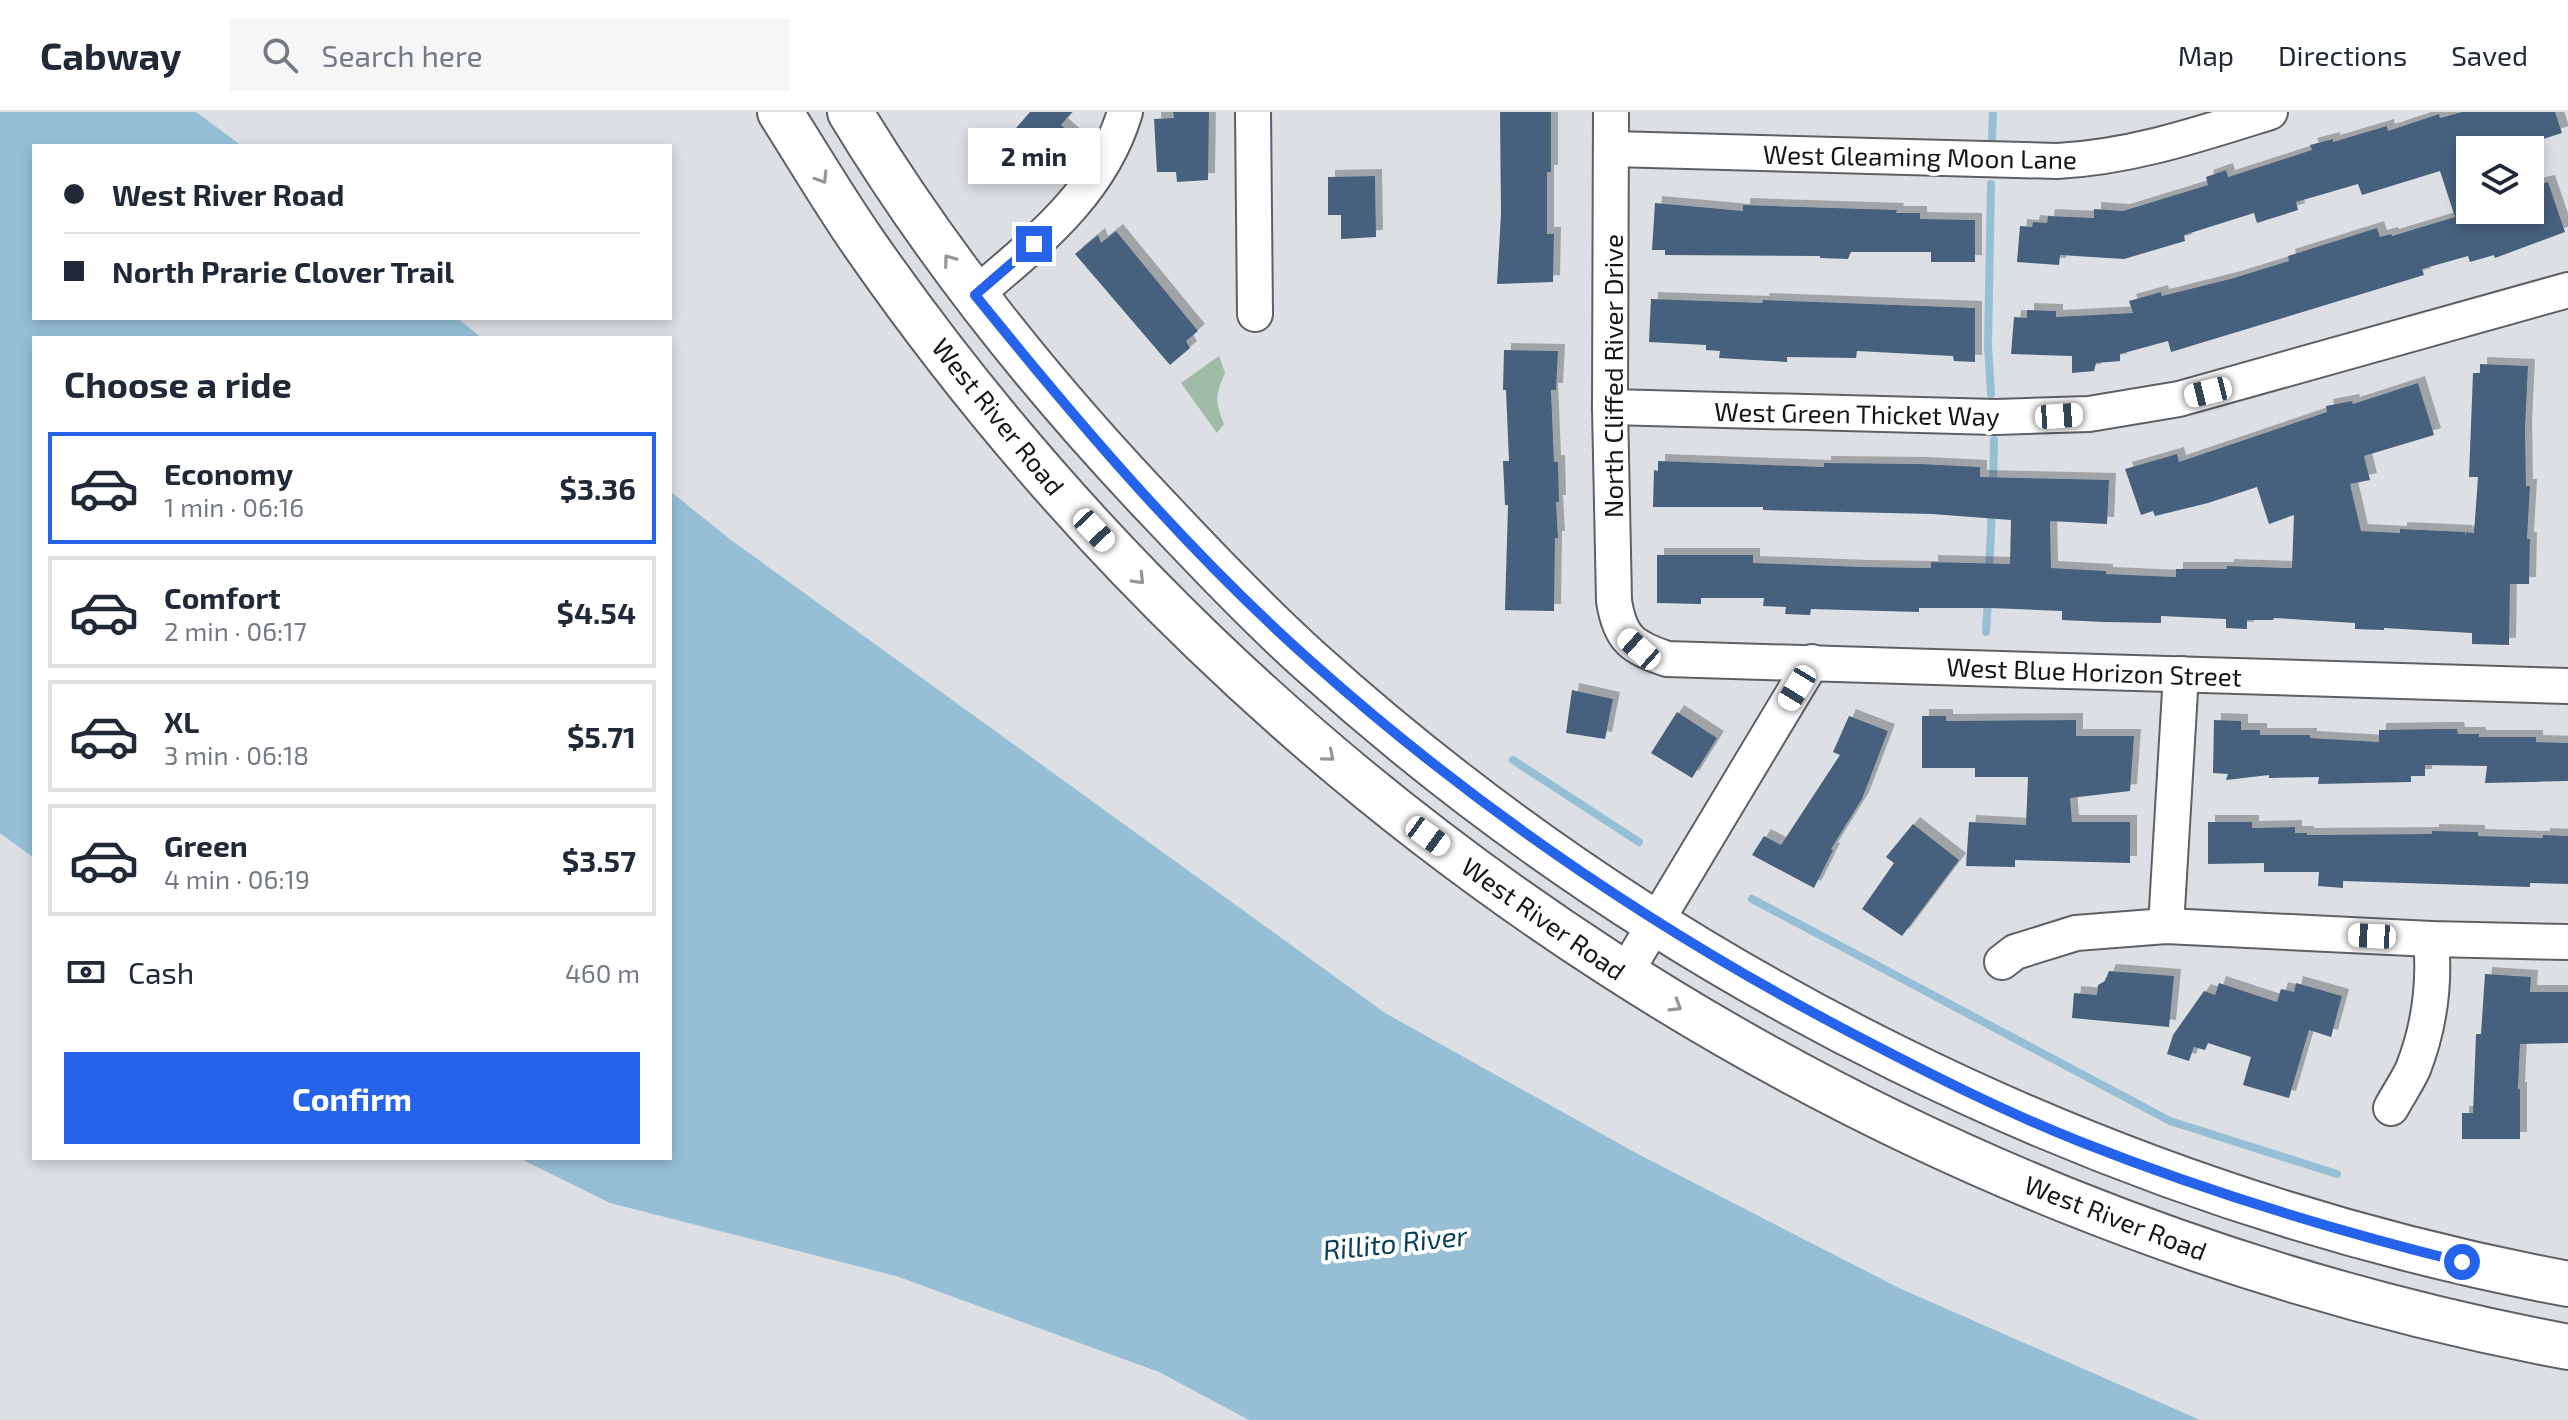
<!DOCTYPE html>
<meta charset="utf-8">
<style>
:root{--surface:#fff;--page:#f6f6f7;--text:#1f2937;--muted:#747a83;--line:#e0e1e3;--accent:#2563eb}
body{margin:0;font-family:"Exo 2",sans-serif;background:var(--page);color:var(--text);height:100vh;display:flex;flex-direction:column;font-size:30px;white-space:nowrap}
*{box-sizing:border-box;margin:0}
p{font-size:26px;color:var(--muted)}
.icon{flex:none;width:44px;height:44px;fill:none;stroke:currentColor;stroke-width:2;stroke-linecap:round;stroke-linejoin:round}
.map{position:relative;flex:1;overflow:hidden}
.sheet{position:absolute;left:32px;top:224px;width:640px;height:824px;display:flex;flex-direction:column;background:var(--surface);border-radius:0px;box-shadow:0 4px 12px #0003}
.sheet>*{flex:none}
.top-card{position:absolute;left:32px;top:32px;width:640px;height:176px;border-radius:0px;box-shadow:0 4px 12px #0003;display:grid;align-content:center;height:176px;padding:0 32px;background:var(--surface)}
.controls{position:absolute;left:2456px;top:24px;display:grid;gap:16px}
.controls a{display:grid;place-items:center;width:88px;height:88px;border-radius:0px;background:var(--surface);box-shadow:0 4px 12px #0003;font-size:40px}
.end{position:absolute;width:36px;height:36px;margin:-18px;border:10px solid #2563eb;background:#fff;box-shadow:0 0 0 4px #fff}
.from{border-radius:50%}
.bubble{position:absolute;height:56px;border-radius:0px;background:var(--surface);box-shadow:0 4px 12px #0003;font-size:26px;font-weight:700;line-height:56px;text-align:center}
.car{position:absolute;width:24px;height:48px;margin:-24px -12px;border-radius:10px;box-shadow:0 0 6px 2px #0007;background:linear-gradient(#fff 24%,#345 0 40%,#fff 0 76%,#345 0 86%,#fff 0)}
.top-card b{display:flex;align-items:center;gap:28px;height:76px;font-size:30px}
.top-card b+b{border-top:2px solid var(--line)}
.top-card i{width:20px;height:20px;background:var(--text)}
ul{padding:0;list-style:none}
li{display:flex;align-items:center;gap:24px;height:112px;margin:0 16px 12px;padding:0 16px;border:4px solid var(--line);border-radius:0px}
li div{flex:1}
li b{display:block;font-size:30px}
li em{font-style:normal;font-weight:700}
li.on{border-color:var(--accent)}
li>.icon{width:72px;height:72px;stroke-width:1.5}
h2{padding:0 32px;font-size:36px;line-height:96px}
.pay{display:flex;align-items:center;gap:20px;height:88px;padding:0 32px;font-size:30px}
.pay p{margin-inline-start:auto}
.action{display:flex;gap:16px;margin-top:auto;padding:16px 32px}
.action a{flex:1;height:92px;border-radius:0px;background:var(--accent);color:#fff;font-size:32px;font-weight:700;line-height:92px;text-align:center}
header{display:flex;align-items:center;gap:48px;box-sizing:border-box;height:112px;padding:0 40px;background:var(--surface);border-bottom:2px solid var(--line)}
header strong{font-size:38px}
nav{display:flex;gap:44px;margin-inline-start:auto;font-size:28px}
.search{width:560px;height:72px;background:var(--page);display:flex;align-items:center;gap:20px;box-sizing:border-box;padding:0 28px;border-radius:0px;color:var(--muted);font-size:30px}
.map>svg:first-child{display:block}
.green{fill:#9fbba5}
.water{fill:#96bfd6}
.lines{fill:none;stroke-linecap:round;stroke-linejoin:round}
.stream{stroke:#96bfd6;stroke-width:8}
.building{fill:#47617d;filter:url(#shadow)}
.street-casing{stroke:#5e6064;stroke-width:38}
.primary-casing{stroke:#5e6064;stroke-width:48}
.street{stroke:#fff;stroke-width:34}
.primary{stroke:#fff;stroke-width:44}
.oneway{stroke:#969697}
.route{stroke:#2563eb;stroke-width:10}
.labels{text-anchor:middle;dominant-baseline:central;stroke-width:8;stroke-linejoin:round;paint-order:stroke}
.street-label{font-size:26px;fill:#151617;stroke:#fff}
.water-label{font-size:28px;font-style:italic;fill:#063f57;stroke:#fff}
</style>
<header>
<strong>Cabway</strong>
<div class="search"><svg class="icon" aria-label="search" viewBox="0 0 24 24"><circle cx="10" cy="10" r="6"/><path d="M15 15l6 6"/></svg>Search here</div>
<nav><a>Map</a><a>Directions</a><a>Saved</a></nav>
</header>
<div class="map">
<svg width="2568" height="1308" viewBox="0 0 2568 1308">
<defs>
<filter id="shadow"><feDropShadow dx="7" dy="-7" stdDeviation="0" flood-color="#0004"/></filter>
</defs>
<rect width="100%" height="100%" fill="#dcdfe3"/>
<path class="green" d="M 1219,244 L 1225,261 C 1215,284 1215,289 1224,312 L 1217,321 L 1181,271 Z"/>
<g class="water">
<polygon points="0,0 196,0 242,34 34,34 34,206 457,206 482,226 34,226 34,746 0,721"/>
<polygon points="670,379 731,428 1385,901 1636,1041 1899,1176 2200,1308 1249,1308 1159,1260 896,1164 610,1091 519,1046 670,1046"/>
</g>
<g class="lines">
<g class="stream">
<polyline points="1992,26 1993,0"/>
<polyline points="1991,72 1988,234 1991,282"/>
<polyline points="1993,375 1994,328"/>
<polyline points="1989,459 1992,396"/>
<polyline points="1986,520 1988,488"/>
<polyline points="1513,648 1639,730"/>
<polyline points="1752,787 2170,1009 2337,1062"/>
</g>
</g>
<g class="building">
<polygon points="1030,0 1072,0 1061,13 1077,27 1046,62 1033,51 1023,64 995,40"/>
<polygon points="1173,0 1209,0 1208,68 1177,70 1176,60 1157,60 1154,7 1174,6"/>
<polygon points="1500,0 1551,0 1551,60 1547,60 1547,122 1554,122 1553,170 1497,172 1501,102"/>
<polygon points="2462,0 2555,0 2562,21 2508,38 2470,38 2470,98 2530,98 2530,74 2548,70 2565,120 2495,146 2494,143 2470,150 2468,144 2422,157 2424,163 2181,237 2171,240 2168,229 2120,242 2120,249 2096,251 2094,259 2072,261 2072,244 2011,242 2014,205 2027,206 2027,198 2056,199 2056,205 2133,201 2129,189 2161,180 2162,184 2234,166 2289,149 2288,144 2377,116 2380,125 2391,122 2392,124 2455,105 2440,59 2362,83 2358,72 2296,90 2298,98 2257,111 2254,101 2184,123 2185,129 2124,147 2060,143 2059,153 2017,150 2020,114 2032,115 2033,110 2047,111 2048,104 2094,106 2094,97 2123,99 2208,73 2206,65 2226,58 2228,65 2312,38 2310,33 2333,27 2333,30 2387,14 2388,19 2439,2 2440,6"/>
<polygon points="1375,64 1376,125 1341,127 1341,103 1328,103 1328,65"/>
<polygon points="1655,91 1743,99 1743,93 1897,98 1896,101 1920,101 1920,107 1975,108 1975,150 1931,150 1931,140 1851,140 1848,147 1820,146 1820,144 1665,143 1665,138 1652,138"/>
<polygon points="1116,119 1198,219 1186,229 1190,236 1170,253 1075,142 1098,123 1101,131"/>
<polygon points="1651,187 1762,191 1763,188 1975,196 1975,250 1954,249 1953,244 1857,239 1856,246 1787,245 1787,250 1719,246 1720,239 1706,238 1706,233 1649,230"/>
<polygon points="1504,238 1558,239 1556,278 1551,278 1554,350 1558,350 1559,390 1556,390 1558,426 1555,426 1554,499 1505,498 1508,393 1505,393 1503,349 1509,349 1506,278 1503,278"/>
<polygon points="2480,252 2528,254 2525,317 2526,374 2530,374 2527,427 2530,427 2529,472 2510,472 2509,533 2472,532 2472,521 2384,516 2384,518 2355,517 2355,511 2274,506 2273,508 2247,508 2247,517 2226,516 2226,507 2161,504 2161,511 2104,510 2062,508 2062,499 1990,496 1919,496 1919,500 1811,497 1810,503 1785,502 1786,495 1763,494 1764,486 1701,486 1701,492 1657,491 1657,443 1753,443 1753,451 1862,455 1931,456 1931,450 2010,452 2011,408 1932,402 1763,398 1763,395 1653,395 1654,358 1658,359 1658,349 1824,355 1824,351 1921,352 1980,355 1980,365 2109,368 2107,412 2050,409 2051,456 2106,459 2106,462 2176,465 2176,457 2227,457 2227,454 2292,456 2294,403 2269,412 2257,375 2208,391 2155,404 2153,399 2141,403 2125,357 2177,342 2179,350 2327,300 2326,294 2352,289 2353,292 2418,271 2434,323 2364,344 2370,368 2350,372 2361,419 2400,421 2400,417 2465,420 2466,424 2466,420 2474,421 2478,365 2469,365 2473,261 2480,261"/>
<polygon points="1572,578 1613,587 1605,627 1566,621"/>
<polygon points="1677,600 1717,626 1692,666 1651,641"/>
<polygon points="1849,604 1888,619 1862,687 1831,737 1833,738 1814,776 1752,743 1764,724 1781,733 1840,643 1833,640"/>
<polygon points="1922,604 1946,604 1946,609 2076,608 2076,624 2134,624 2130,679 2070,686 2072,710 2130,710 2130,751 2015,748 2015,755 1966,754 1969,710 2026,713 2028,665 1975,665 1975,656 1922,656"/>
<polygon points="2214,608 2241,609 2241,618 2260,618 2260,623 2310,623 2310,626 2379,630 2379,618 2437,617 2457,617 2458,622 2479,622 2479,625 2536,625 2536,630 2568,631 2568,669 2485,671 2487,654 2425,653 2425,664 2411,664 2411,670 2318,672 2319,665 2269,666 2269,663 2226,668 2228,662 2213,661"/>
<polygon points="2208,710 2252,710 2252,716 2295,715 2295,721 2307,721 2307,723 2432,722 2432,719 2478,720 2478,724 2543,726 2543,723 2568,724 2568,772 2530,771 2530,775 2343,769 2343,776 2318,774 2319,760 2264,760 2264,751 2208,752"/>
<polygon points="1913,712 1959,748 1902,824 1862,797 1894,751 1886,745"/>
<polygon points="2109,859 2174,864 2169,915 2072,906 2074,881 2097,883 2098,873 2105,869"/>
<polygon points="2485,862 2531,865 2530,880 2568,880 2568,931 2520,932 2518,977 2520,977 2520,1027 2462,1027 2462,1001 2473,1001 2476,922 2481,922"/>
<polygon points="2219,871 2277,890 2281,877 2294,880 2296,871 2342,884 2331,925 2309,918 2289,986 2243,973 2251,945 2208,931 2205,938 2194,935 2189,949 2167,942 2173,923 2204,879 2215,883"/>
</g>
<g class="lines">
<defs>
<g id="street">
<polyline points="1253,0 1255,202"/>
<path d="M 1611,0 L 1610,295 L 1614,489 C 1620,527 1632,535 1667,547 L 2568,574"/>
<path d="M 1612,37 L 2057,49 C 2132,45 2200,22 2270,0"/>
<path d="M 975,183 C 1037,130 1101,81 1125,0"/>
<polyline points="1610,295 1996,305 2089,302 2179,287 2568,178"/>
<polyline points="2166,814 2181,562"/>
<polyline points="2002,850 2015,840 2076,821 2166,814 2431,827 2568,830"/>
<polyline points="1624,863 1812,550"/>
<path d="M 2391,996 C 2398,983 2407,970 2413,957 C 2429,916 2435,870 2431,827"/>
</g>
<g id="primary">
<path d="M 780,0 C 808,44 835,90 865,133 C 1265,708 1880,1105 2568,1235"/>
<path d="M 850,0 C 939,147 1048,282 1167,406 C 1213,455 1261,505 1311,550 C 1660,865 2107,1085 2568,1172"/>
</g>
</defs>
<use href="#street" class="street-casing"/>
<use href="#primary" class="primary-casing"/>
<use href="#street" class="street"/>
<use href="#primary" class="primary"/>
</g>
<defs><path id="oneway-chevron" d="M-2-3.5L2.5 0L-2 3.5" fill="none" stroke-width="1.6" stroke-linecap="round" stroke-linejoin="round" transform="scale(2)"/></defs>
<g class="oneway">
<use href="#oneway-chevron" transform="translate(822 66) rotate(58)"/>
<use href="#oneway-chevron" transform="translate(949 148) rotate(-126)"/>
<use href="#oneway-chevron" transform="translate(1139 467) rotate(46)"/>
<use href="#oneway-chevron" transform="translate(1329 644) rotate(40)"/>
<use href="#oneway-chevron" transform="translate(1676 894) rotate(31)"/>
</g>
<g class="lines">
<path class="route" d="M 1034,132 L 975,183 C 1080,313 1188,440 1313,551 C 1479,699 1663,823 1859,925 C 1932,963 2005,1000 2081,1030 C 2205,1079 2333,1118 2462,1150"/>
</g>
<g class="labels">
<g class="street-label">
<text transform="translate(1920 44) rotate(1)">West Gleaming Moon Lane</text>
<text transform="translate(1612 264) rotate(-90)">North Cliffed River Drive</text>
<text transform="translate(1857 301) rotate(1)">West Green Thicket Way</text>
<text transform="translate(999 304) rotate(51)">West River Road</text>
<text transform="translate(2094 559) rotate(2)">West Blue Horizon Street</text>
<text transform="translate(1544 806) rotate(35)">West River Road</text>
<text transform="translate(2116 1105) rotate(21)">West River Road</text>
</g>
<g class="water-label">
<text transform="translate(1395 1130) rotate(-6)">Rillito River</text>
</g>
</g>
</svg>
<div class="controls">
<a><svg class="icon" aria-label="layers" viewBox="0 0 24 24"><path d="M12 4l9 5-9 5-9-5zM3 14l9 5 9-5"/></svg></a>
</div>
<i class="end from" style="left:2462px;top:1150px"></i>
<i class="end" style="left:1034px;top:132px"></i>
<div class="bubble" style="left:968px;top:16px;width:132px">2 min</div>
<i class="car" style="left:2208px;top:280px;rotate:256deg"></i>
<i class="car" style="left:2059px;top:304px;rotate:86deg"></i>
<i class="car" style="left:1094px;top:418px;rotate:137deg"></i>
<i class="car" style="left:1639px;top:537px;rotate:312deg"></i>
<i class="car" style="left:1797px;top:576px;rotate:211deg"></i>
<i class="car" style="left:1428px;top:724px;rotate:126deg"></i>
<i class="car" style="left:2372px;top:824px;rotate:273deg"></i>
<div class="top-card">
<b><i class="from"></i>West River Road</b>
<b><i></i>North Prarie Clover Trail</b>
</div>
<section class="sheet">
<h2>Choose a ride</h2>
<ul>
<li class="on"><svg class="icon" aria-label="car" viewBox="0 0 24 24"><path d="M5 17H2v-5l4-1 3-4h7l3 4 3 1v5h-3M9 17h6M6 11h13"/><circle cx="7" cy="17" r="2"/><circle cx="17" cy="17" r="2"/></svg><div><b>Economy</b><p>1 min · 06:16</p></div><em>$3.36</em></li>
<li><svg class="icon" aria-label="car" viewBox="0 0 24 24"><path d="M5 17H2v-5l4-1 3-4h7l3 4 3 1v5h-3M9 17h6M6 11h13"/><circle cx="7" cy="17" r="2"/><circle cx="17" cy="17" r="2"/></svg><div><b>Comfort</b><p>2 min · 06:17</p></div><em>$4.54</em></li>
<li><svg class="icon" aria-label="car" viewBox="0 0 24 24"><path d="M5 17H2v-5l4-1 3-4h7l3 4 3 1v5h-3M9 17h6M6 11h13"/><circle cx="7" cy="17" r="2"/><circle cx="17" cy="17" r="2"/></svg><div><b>XL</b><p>3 min · 06:18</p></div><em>$5.71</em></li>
<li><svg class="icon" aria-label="car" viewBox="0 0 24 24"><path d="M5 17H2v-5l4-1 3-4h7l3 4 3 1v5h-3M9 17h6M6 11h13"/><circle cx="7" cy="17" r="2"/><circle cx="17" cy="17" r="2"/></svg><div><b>Green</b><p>4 min · 06:19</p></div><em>$3.57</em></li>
</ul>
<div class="pay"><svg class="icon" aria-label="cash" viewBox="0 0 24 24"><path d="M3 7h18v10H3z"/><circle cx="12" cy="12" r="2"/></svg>Cash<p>460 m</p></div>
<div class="action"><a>Confirm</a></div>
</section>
</div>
